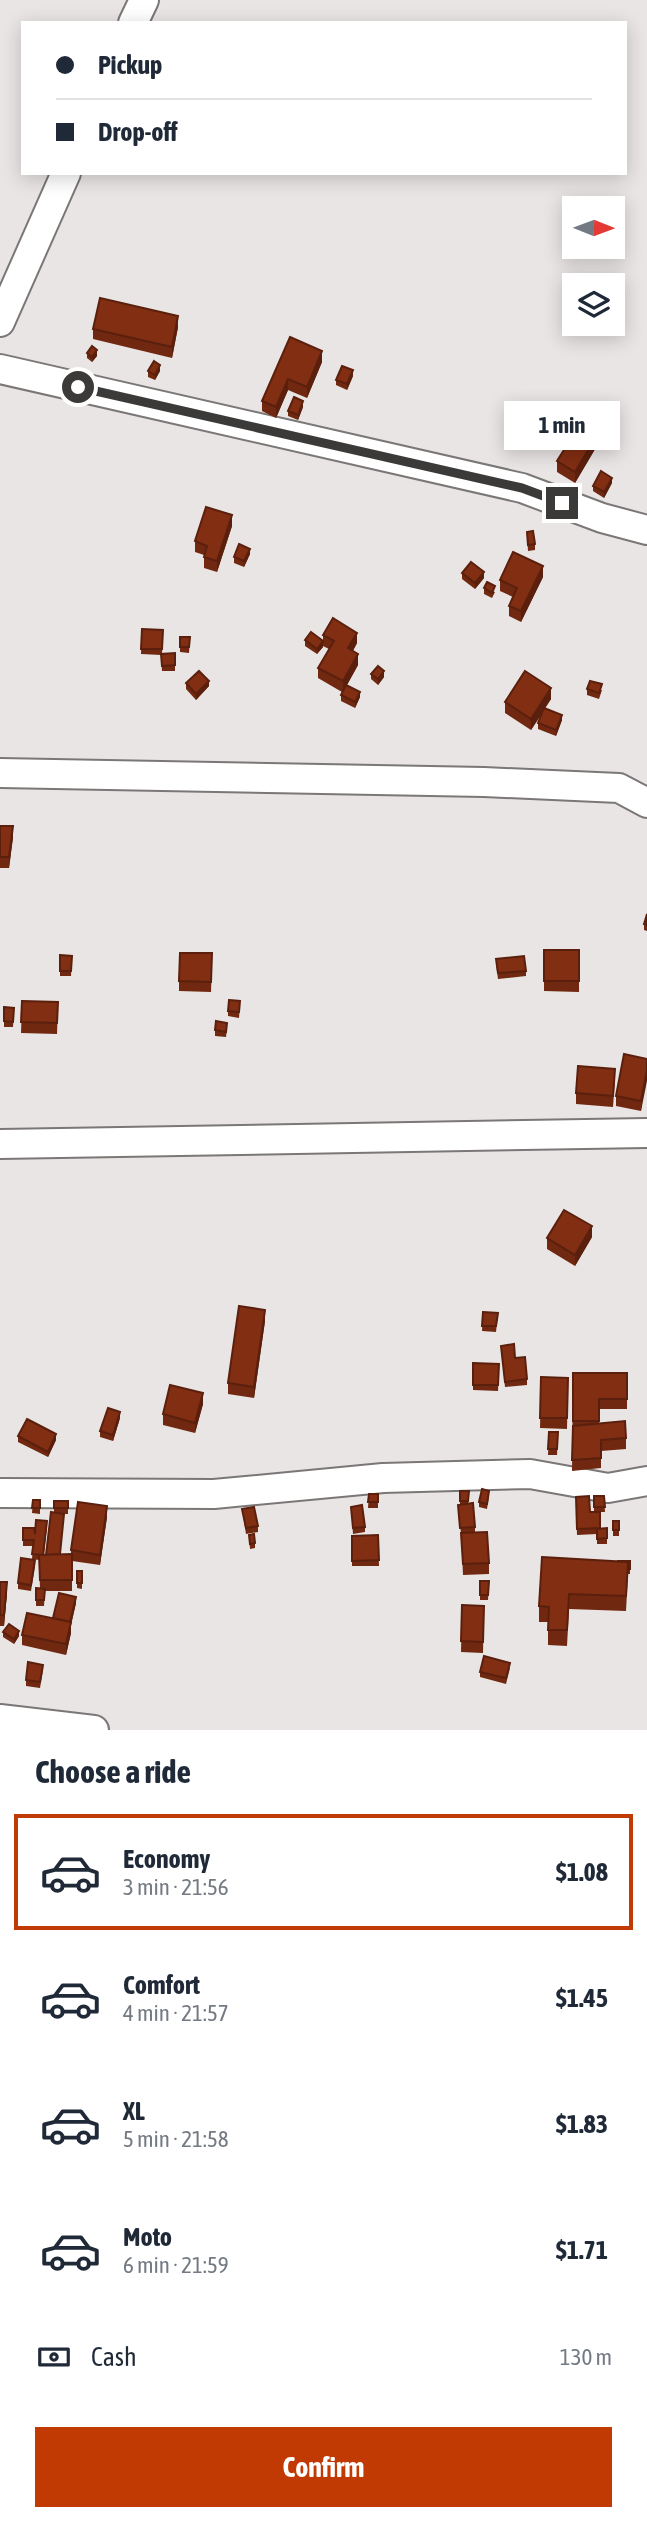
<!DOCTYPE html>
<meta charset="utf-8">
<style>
:root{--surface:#fff;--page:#f2f2f3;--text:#1f2937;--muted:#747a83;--line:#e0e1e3;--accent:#c13a03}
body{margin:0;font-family:"Asap Condensed",sans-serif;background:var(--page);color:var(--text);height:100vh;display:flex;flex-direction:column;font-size:26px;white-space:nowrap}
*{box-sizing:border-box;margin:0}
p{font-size:23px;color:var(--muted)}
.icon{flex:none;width:38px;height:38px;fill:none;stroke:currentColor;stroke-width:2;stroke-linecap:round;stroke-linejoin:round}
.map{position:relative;height:1730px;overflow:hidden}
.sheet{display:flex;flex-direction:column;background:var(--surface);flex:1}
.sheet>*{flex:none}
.hud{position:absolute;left:21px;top:21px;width:606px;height:154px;border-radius:0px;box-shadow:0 4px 18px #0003;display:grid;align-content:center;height:154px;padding:0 35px;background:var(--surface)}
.needle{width:46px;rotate:91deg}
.tools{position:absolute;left:562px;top:196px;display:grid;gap:14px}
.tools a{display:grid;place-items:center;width:63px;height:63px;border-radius:0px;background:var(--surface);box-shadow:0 4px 18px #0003;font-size:35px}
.end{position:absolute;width:32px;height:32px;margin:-16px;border:9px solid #3b3a39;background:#fff;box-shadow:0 0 0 4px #fff}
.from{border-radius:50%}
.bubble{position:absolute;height:49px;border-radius:0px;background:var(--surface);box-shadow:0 4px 18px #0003;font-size:23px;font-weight:700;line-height:49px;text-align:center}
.hud b{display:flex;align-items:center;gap:24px;height:66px;font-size:26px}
.hud b+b{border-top:2px solid var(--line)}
.hud i{width:18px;height:18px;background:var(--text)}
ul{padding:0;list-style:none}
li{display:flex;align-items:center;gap:21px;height:116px;margin:0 14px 10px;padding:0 21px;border:4px solid transparent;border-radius:0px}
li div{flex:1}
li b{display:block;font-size:26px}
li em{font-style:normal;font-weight:700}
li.selected{border-color:var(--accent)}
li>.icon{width:63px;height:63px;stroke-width:1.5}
h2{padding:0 35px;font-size:32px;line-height:84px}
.pay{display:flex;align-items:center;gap:18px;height:77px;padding:0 35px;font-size:26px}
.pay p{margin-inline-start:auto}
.cta{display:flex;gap:14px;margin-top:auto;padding:14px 35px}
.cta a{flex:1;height:80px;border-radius:0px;background:var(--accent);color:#fff;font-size:28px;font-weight:700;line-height:80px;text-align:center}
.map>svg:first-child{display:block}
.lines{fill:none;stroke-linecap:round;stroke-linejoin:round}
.minor-casing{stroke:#7a7776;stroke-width:32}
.minor{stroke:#fff;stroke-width:28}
.wall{fill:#702810}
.shaded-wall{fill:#5b200d}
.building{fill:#822e13;stroke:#5b200d;stroke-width:2}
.route{stroke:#3b3a39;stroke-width:9}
</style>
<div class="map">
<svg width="647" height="1730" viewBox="0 0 647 1730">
<rect width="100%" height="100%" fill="#e9e5e4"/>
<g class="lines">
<defs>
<g id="minor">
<polyline points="133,23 144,0"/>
<polyline points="0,322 66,173"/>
<polyline points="0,369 522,488 602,518 647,530"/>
<polyline points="0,773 484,782 619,788 647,803"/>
<polyline points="0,1144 647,1133"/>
<polyline points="0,1493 214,1494 383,1478 530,1474 608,1488 647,1481"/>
<polyline points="0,1719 94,1730"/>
</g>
</defs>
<use href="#minor" class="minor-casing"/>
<use href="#minor" class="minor"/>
</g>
<g class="wall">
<polygon points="178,327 172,358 93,339 93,329"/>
<polygon points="290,337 322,362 307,398 288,390 276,418 262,411 262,401"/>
<polygon points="87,353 97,356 92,362 87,358"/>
<polygon points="148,371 160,371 155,380 148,377"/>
<polygon points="353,376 347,390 336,385 336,380"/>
<polygon points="303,407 298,420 288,416 288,411"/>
<polygon points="601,439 575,483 557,472 557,461"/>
<polygon points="612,483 604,498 593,491 593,486"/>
<polygon points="232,526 217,572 204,568 204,555 195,552 195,541"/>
<polygon points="527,532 535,544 535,550 528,551"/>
<polygon points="250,554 244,567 234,563 234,557"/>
<polygon points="462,573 484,578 475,589 462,579"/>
<polygon points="543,577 521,622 509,616 509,606 513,597 500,591 500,580"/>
<polygon points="484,588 495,592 492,598 484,594"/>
<polygon points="142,629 163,630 162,654 175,653 175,671 162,671 161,655 141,654"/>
<polygon points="323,635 357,643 353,651 358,665 347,685 360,697 355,708 341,701 341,695 342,692 318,678 318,668 329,649 323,646"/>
<polygon points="180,637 190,637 189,653 180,652"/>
<polygon points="305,640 323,647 317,654 305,646"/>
<polygon points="371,674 384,677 378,685 371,679"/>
<polygon points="186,683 209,686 196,700 186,689"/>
<polygon points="587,689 602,690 599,699 587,695"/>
<polygon points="551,699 545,708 562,720 556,736 538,729 538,723 543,712 531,730 505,713 505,702"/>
<polygon points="0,826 13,837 9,868 0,868"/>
<polygon points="647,914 647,931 644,930 644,924"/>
<polygon points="544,950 579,950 579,992 544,991"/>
<polygon points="60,955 72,956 71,976 60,976"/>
<polygon points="212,964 211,992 179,991 179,981"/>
<polygon points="496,964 526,971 526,976 498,979"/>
<polygon points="22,1001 58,1002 57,1034 21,1033"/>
<polygon points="240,1006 239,1018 228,1016 228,1011"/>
<polygon points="4,1007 14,1008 13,1027 4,1027"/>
<polygon points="227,1028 226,1037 215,1036 215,1030"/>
<polygon points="647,1059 641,1111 616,1106 616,1096"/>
<polygon points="615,1079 613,1107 576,1104 576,1093"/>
<polygon points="592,1237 575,1266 547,1249 547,1238"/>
<polygon points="483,1312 498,1313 496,1332 482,1331"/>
<polygon points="265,1321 254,1398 228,1394 228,1383"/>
<polygon points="501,1346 527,1379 527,1385 505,1387"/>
<polygon points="473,1363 499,1364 498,1391 473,1390"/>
<polygon points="573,1373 627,1373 627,1409 599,1409 599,1423 626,1438 626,1449 601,1451 601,1468 572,1471"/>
<polygon points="541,1377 568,1378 567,1429 540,1428"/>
<polygon points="203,1404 195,1433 163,1425 163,1414"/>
<polygon points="120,1418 113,1441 100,1437 100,1431"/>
<polygon points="549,1432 558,1432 557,1455 548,1455"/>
<polygon points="18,1436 56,1440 48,1457 18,1442"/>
<polygon points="460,1491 469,1491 468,1504 475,1527 475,1532 489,1563 489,1574 463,1575 461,1533 458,1510 460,1505"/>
<polygon points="369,1494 378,1494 378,1508 368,1508"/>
<polygon points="489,1496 487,1509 479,1507 479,1502"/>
<polygon points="594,1496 604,1496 605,1512 600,1512 600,1529 607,1528 607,1544 597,1544 597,1534 577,1535 576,1497 590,1512 594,1512"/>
<polygon points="33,1500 40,1500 40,1514 32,1513"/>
<polygon points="54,1501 68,1501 68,1514 64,1514 60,1554 71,1554 71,1550 107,1517 100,1565 72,1561 72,1591 45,1591 44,1606 36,1606 36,1588 40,1589 39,1560 32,1559 33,1546 23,1546 23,1528 35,1534 47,1526 44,1555 46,1555 54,1513"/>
<polygon points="351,1507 365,1527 365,1532 353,1534"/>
<polygon points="242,1509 258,1526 258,1532 246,1534"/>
<rect x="613" y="1521" width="6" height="15"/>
<polygon points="249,1535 255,1543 255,1548 250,1549"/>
<polygon points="378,1535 379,1566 352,1566 352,1536"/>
<polygon points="617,1561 630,1561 630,1574 628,1574 626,1611 569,1609 567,1646 548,1645 548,1622 539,1622 539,1606"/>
<polygon points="35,1566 31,1591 18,1589 18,1583"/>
<polygon points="77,1571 82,1571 82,1589 77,1588"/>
<polygon points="480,1581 489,1581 488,1600 480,1600"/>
<polygon points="0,1582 7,1593 4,1626 0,1626"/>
<polygon points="76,1603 71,1625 71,1633 66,1655 22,1645 22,1635 53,1618"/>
<polygon points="462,1605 484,1606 483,1653 461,1652"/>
<polygon points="3,1632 19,1636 14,1644 3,1637"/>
<polygon points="510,1668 506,1684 480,1677 480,1672"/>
<polygon points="43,1670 40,1688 26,1686 26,1680"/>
</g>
<g class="shaded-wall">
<polygon points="178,316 178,327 172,358 172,347"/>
<polygon points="97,350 97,356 92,362 92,357"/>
<polygon points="322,351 322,362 307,398 307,387"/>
<polygon points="160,365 160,371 155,380 155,375"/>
<polygon points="353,370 353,376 347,390 347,384"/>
<polygon points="288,379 288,390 276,418 276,407"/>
<polygon points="303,401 303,407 298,420 298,415"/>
<polygon points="601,428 601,439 575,483 575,472"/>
<polygon points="612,478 612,483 604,498 604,492"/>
<polygon points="232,515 232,526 217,572 217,561"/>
<polygon points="250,549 250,554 244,567 244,561"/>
<polygon points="543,566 543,577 521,622 521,611"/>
<polygon points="484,572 484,578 475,589 475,583"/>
<polygon points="357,633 357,643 348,659 348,648"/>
<polygon points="323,641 323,647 317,654 317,649"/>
<polygon points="358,654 358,665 343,692 343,681"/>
<polygon points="384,671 384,677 378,685 378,679"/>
<polygon points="209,681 209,686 196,700 196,694"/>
<polygon points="551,688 551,699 531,730 531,719"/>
<polygon points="360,692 360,697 355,708 355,702"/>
<polygon points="562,715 562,720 556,736 556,730"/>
<polygon points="13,826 13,837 9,868 9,857"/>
<polygon points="647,1070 647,1081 641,1111 641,1101"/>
<polygon points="592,1226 592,1237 575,1266 575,1255"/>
<polygon points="265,1310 265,1321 254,1398 254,1387"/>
<polygon points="203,1393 203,1404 195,1433 195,1423"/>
<polygon points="120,1412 120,1418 113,1441 113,1435"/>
<polygon points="56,1434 56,1440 48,1457 48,1452"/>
<polygon points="107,1506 107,1517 100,1565 100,1555"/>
<polygon points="7,1582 7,1593 4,1626 4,1615"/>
<polygon points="76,1597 76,1603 71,1625 71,1633 66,1655 66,1644"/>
<polygon points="19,1631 19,1636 14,1644 14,1639"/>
</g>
<g class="building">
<polygon points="100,298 178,316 172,347 93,329"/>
<polygon points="290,337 322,351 307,387 288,379 276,407 262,401"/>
<polygon points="92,346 97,350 92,357 87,353"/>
<polygon points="154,361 160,365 155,375 148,371"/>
<polygon points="342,366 353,370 347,384 336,380"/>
<polygon points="294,397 303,401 298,415 288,411"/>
<polygon points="584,418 601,428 575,472 557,461"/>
<polygon points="601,471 612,478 604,492 593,486"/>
<polygon points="206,507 232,515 217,561 204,557 207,546 195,541"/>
<polygon points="533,531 535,544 528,545 527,532"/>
<polygon points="239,544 250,549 244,561 234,557"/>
<polygon points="513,552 543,566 521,611 509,606 517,588 500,580"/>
<polygon points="471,562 484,572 475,583 462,573"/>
<polygon points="487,582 495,586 492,593 484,588"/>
<polygon points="333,618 357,633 348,648 358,654 343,681 318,668 334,641 323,635"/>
<polygon points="142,629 163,630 162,649 141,649"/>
<polygon points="311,632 323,641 317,649 305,640"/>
<polygon points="180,637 190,637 189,647 180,647"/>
<polygon points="175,653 175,665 162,666 161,654"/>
<polygon points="378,666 384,671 378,679 371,674"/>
<polygon points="199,671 209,681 196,694 186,683"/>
<polygon points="525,671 551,688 531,719 505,702"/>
<polygon points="590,681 602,684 599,693 587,689"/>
<polygon points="346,685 360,692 355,702 341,695"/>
<polygon points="544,708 562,715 556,730 538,723"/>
<polygon points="0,826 13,826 9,857 0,857"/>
<polygon points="647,914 647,925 644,924"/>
<rect x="544" y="950" width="35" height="31"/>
<polygon points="180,953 212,953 211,982 179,981"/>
<polygon points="60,955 72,956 71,971 60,971"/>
<polygon points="524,956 526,971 498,973 496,959"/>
<polygon points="229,1000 240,1001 239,1012 228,1011"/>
<polygon points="22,1001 58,1002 57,1023 21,1022"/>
<polygon points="4,1007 14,1008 13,1022 4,1021"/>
<polygon points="216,1021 227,1023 226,1032 215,1030"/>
<polygon points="624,1054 647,1059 647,1070 641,1101 616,1096"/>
<polygon points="578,1066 615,1069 613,1096 576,1093"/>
<polygon points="564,1210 592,1226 575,1255 547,1238"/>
<polygon points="239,1306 265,1310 254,1387 228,1383"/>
<polygon points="483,1312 498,1313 496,1326 482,1326"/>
<polygon points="514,1344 515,1358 525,1357 527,1379 505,1382 501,1346"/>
<polygon points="473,1363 499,1364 498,1385 473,1385"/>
<polygon points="573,1373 627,1373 627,1399 599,1399 599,1421 573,1421"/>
<polygon points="541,1377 568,1378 567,1418 540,1418"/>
<polygon points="170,1385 203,1393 195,1423 163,1414"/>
<polygon points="108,1408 120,1412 113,1435 100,1431"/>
<polygon points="27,1419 56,1434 48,1452 18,1436"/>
<polygon points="625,1421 626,1438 601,1440 601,1458 572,1460 573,1426"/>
<polygon points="549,1432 558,1432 557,1449 548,1449"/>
<polygon points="482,1489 489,1491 487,1504 479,1502"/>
<polygon points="460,1491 469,1491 468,1501 460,1501"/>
<polygon points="369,1494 378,1494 378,1502 368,1502"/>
<polygon points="589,1496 590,1512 600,1512 600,1528 577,1529 576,1497"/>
<polygon points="594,1496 604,1496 605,1507 594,1507"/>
<polygon points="33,1500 40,1500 40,1508 32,1508"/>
<rect x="54" y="1501" width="14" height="7"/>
<polygon points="78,1502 107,1506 100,1555 71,1550"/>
<polygon points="473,1503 475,1527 460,1528 458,1505"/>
<polygon points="362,1505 365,1527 353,1528 351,1507"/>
<polygon points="254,1507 258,1526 246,1528 242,1509"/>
<polygon points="51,1512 64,1514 60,1554 46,1555"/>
<polygon points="36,1520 47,1521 43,1555 32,1554 34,1540 23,1540 23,1528 34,1528 35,1534"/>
<rect x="613" y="1521" width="6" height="9"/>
<polygon points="607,1528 607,1538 597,1539 597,1529"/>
<polygon points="487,1532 489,1563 463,1564 461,1533"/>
<polygon points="254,1534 255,1543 250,1544 249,1535"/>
<polygon points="378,1535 379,1560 352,1561 352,1536"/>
<polygon points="72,1554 72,1580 40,1580 39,1555"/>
<polygon points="542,1557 628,1562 626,1596 569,1594 567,1630 548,1630 549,1607 539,1606"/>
<polygon points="21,1558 35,1560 31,1585 18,1583"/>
<polygon points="617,1561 630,1561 630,1569 628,1569 628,1562"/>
<rect x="77" y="1571" width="5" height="12"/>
<polygon points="480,1581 489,1581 488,1595 480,1595"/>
<polygon points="0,1582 7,1582 4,1615 0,1615"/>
<polygon points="36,1588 45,1589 44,1600 36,1600"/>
<polygon points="59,1593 76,1597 70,1622 53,1618"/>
<polygon points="462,1605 484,1606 483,1642 461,1641"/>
<polygon points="27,1613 71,1622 66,1644 22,1635"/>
<polygon points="9,1624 19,1631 14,1639 3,1632"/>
<polygon points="484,1656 510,1663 506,1678 480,1672"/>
<polygon points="28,1662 43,1665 40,1682 26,1680"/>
</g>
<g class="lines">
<polyline class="route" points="78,387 522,488 562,503"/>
</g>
</svg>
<div class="tools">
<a><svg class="needle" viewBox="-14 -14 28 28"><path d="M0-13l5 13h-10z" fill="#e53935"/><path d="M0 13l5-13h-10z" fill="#747a83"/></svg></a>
<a><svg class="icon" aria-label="layers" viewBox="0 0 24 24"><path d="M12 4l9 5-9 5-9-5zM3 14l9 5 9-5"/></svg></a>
</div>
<i class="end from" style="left:78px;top:387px"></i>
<i class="end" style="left:562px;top:503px"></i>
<div class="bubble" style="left:504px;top:401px;width:116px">1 min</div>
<div class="hud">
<b><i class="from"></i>Pickup</b>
<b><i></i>Drop-off</b>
</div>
</div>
<section class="sheet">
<h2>Choose a ride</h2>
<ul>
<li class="selected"><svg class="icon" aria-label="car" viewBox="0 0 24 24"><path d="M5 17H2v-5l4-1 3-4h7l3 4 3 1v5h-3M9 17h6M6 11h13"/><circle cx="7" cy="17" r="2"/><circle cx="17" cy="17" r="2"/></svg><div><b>Economy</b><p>3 min · 21:56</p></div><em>$1.08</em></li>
<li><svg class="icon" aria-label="car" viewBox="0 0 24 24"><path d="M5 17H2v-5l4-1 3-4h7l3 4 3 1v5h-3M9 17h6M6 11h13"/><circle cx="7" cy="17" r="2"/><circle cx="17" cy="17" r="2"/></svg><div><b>Comfort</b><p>4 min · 21:57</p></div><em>$1.45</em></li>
<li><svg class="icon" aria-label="car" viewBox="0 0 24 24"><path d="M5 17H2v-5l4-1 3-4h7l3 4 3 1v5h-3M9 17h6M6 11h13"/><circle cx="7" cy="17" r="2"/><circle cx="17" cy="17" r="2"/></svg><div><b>XL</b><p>5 min · 21:58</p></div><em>$1.83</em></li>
<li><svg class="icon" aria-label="car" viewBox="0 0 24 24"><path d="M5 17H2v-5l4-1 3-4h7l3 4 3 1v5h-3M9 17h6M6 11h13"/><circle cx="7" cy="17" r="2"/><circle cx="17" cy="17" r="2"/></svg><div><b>Moto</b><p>6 min · 21:59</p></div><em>$1.71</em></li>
</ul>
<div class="pay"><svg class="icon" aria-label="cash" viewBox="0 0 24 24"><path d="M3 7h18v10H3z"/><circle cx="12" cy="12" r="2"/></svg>Cash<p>130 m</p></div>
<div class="cta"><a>Confirm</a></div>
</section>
